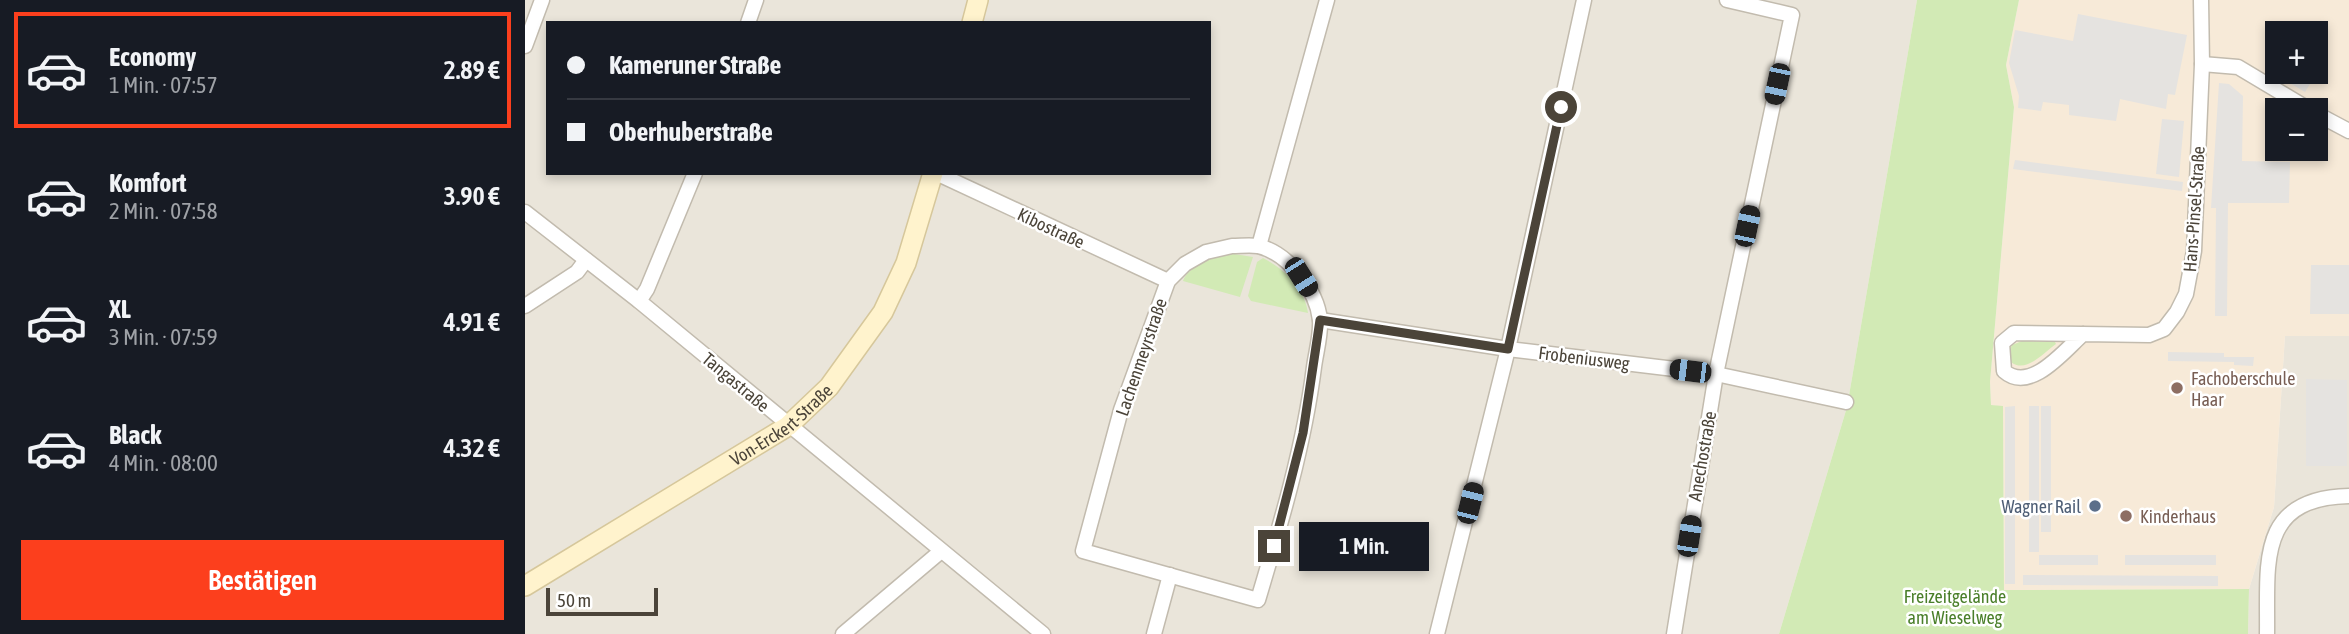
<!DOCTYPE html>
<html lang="de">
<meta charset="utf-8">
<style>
:root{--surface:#171b24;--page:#20242c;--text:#f1f3f6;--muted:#9ea1a6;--line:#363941;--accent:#fc3f1d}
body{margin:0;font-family:"Asap Condensed",sans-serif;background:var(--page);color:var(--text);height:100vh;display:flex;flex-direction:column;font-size:26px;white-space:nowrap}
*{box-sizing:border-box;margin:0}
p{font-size:23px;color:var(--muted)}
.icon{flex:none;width:38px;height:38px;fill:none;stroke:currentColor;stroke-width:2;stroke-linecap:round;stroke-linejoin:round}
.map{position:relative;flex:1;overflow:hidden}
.drawer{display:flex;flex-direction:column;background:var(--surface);width:525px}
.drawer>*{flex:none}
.banner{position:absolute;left:21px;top:21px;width:665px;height:154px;border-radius:0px;box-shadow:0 4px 10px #0003;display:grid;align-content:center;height:154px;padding:0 21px;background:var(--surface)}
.fabs{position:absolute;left:1740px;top:21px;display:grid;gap:14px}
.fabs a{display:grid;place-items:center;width:63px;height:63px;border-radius:0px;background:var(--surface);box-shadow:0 4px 10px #0003;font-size:35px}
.scale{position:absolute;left:21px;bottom:18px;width:112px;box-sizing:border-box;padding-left:7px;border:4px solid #4b4439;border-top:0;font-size:19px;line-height:24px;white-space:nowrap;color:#4b4439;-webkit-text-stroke:5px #fff;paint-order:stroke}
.end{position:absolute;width:32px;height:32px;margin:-16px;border:9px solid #4b4439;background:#fff;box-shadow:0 0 0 4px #fff}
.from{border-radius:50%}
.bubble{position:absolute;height:49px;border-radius:0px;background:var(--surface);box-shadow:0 4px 10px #0003;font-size:23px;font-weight:600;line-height:49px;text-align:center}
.car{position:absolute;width:21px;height:42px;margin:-21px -10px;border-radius:9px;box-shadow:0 0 5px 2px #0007;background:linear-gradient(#222 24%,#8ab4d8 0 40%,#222 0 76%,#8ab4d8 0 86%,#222 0)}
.banner b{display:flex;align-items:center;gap:24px;height:66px;font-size:26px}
.banner b+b{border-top:2px solid var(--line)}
.banner i{width:18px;height:18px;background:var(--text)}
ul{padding:12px 0 0;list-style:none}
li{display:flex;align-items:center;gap:21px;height:116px;margin:0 14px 10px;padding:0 7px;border:4px solid transparent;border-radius:0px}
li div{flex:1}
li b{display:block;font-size:26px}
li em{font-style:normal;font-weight:600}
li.on{border-color:var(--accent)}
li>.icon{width:63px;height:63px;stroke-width:1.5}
.cta{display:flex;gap:14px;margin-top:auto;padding:14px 21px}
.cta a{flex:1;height:80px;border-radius:0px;background:var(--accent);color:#fff;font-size:28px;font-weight:600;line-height:80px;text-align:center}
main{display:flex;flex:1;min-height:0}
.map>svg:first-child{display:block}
.residential{fill:#eae5da;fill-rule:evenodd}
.commercial{fill:#f7ead8;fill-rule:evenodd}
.green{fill:#d2eab5}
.parking{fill:#e5e3e0}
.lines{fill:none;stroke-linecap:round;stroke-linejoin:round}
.street-casing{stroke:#c2bbae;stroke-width:17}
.secondary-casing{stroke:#d6c79b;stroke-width:22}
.street{stroke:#fff;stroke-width:14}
.secondary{stroke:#fff3cd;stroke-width:19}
.route{stroke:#4b4439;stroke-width:9}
.education-dot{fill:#8d6e63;stroke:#fff;stroke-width:2.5}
.service-dot{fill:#5c6f8a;stroke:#fff;stroke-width:2.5}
.labels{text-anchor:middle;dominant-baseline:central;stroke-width:5;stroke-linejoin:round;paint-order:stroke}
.street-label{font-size:18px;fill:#4b4439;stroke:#fff}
.education-label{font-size:18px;fill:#785e54;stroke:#fff;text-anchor:start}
.service-label{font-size:18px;fill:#4e5e75;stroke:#fff;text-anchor:end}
.park-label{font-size:18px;fill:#4a7f2a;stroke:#fff}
</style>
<main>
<section class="drawer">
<ul>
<li class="on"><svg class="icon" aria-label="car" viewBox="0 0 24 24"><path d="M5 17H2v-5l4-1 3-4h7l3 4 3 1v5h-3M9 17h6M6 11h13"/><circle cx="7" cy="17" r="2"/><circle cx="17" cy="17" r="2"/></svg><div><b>Economy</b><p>1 Min. · 07:57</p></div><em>2.89 €</em></li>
<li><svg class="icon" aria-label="car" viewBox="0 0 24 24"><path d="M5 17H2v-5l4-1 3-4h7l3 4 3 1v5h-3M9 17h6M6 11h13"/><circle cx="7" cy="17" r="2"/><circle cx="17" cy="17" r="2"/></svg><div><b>Komfort</b><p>2 Min. · 07:58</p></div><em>3.90 €</em></li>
<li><svg class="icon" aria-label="car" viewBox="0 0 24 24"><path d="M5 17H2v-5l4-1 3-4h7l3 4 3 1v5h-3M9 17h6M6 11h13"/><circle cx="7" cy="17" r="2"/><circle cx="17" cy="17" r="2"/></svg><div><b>XL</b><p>3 Min. · 07:59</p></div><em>4.91 €</em></li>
<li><svg class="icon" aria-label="car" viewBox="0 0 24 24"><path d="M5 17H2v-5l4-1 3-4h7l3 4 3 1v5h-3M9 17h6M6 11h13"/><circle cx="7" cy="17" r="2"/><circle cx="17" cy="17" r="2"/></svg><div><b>Black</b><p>4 Min. · 08:00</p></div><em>4.32 €</em></li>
</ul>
<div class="cta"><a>Bestätigen</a></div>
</section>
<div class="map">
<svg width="1824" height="634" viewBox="0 0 1824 634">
<rect width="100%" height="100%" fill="#f6f3ec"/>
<g class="residential">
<path d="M 0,0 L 1392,0 L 1322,407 L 1254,634 L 0,634 ZM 23,23 L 684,23 L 684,173 L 23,173 Z"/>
<polygon points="1760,335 1824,336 1824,634 1723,634 1724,589 1749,507"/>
</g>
<path class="commercial" d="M 1494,0 L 1824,0 L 1824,336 L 1760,336 L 1749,507 L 1724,589 L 1479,590 L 1478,407 L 1466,405 L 1465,382 L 1489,107 L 1481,65 ZM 1752,33 L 1790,33 L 1790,72 L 1752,72 ZM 1752,110 L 1790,110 L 1790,149 L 1752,149 Z"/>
<g class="green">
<polygon points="1392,0 1494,0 1481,65 1489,107 1465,382 1466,405 1478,406 1479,590 1724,589 1723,634 1254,634 1322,407"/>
<path d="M 703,253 L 728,257 L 715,297 L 658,281 C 664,265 687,258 703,253 Z"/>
<path d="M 738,258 C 760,270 779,287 783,313 L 726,301 L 723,296 L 732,262 Z"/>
<path d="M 1497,341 L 1530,342 L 1531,344 C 1518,353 1501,374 1486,362 L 1483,353 L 1487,345 Z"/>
</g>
<g class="parking">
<polygon points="1553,14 1662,35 1650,95 1643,94 1641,109 1595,99 1591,121 1544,115 1544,105 1518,102 1516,111 1493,108 1494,96 1484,63 1490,30 1548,41"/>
<polygon points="1752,52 1752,72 1792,73 1780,92 1741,69"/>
<polygon points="1694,83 1704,84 1718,96 1717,161 1765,162 1764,203 1703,203 1702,316 1690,316 1691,208 1686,208"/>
<polygon points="1637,119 1659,121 1654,177 1631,174"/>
<polygon points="1490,160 1658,182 1657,191 1488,169"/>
<polygon points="1786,265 1824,265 1824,314 1785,314"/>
<polygon points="1643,352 1699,353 1699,357 1729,357 1728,366 1709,365 1709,362 1643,361"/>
<polygon points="1781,379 1822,380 1822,466 1781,466"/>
<polygon points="1490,406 1490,584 1480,584 1480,407"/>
<rect x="1504" y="406" width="10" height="146"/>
<rect x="1516" y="406" width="10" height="126"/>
<rect x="1514" y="555" width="59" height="10"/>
<rect x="1600" y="555" width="91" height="10"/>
<polygon points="1498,575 1693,576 1693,586 1498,585"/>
</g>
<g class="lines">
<defs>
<g id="street">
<polyline points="223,23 231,0"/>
<polyline points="0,46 17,0"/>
<polyline points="1677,64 1713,67 1785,110"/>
<polyline points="1790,113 1824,131"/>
<polyline points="411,173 643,281"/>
<polyline points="0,212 114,301 518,634"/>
<path d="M 707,246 C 715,246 725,245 733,246 C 763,253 792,290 795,320 C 796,335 791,352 789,367 C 779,446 756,523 733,600 L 558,551 L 596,410 L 643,281 L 660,264 L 681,252 Z"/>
<polyline points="734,246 802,0"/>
<polyline points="114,301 122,289 170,173"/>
<polyline points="0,306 52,272 61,260"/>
<polyline points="795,320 983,349 1191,374 1321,402"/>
<path d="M 1558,334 C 1539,351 1505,394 1479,371 L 1477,343 L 1489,333 L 1624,335 L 1639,329 L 1652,312 L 1661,294 L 1669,251 L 1677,64 L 1676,0"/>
<polyline points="318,634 415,552"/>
<polyline points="629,634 645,575"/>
<polyline points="912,634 983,349 1059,0"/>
<polyline points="1149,634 1191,374 1267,15 1202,0"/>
<path d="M 1742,634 C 1743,564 1731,498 1824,496"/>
</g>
<g id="secondary">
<polyline points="447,23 453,0"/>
<path id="s1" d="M 0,586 L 263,426 L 304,387 L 358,312 L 381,263 L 408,173"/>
</g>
</defs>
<use href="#street" class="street-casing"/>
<use href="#secondary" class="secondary-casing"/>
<use href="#street" class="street"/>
<use href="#secondary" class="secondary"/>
</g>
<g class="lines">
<polyline class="route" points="749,546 778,433 795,320 983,349 1036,107"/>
</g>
<g class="education-dot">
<circle cx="1652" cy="388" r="7"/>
<circle cx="1601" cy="516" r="7"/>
</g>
<circle class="service-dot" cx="1570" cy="506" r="7"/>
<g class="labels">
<g class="street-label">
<text transform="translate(1669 209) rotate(-86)">Hans-Pinsel-Straße</text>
<text transform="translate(526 228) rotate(25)">Kibostraße</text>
<text transform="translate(616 357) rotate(-71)">Lachenmeyrstraße</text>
<text transform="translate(1059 358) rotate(7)">Frobeniusweg</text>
<text transform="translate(211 382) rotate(40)">Tangastraße</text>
<text stroke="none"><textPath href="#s1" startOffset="303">Von-Erckert-Straße</textPath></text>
<text transform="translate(1177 456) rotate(-80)">Anechostraße</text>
</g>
<g class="education-label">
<text x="1666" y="378">Fachoberschule<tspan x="1666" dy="21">Haar</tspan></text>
<text x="1615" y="516">Kinderhaus</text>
</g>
<g class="service-label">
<text x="1556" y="506">Wagner Rail</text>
</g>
<g class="park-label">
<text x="1430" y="596">Freizeitgelände<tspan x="1430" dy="21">am Wieselweg</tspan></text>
</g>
</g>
</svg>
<div class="fabs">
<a>+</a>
<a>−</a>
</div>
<div class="scale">50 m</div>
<i class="end from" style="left:1036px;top:107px"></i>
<i class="end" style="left:749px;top:546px"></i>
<div class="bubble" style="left:774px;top:522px;width:130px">1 Min.</div>
<i class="car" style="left:1252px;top:84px;rotate:192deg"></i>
<i class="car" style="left:1222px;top:226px;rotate:12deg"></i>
<i class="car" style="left:776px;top:277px;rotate:148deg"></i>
<i class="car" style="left:1165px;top:371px;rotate:277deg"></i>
<i class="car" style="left:945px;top:503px;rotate:14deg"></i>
<i class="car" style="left:1164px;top:536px;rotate:9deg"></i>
<div class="banner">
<b><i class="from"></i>Kameruner Straße</b>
<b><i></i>Oberhuberstraße</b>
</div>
</div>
</main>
